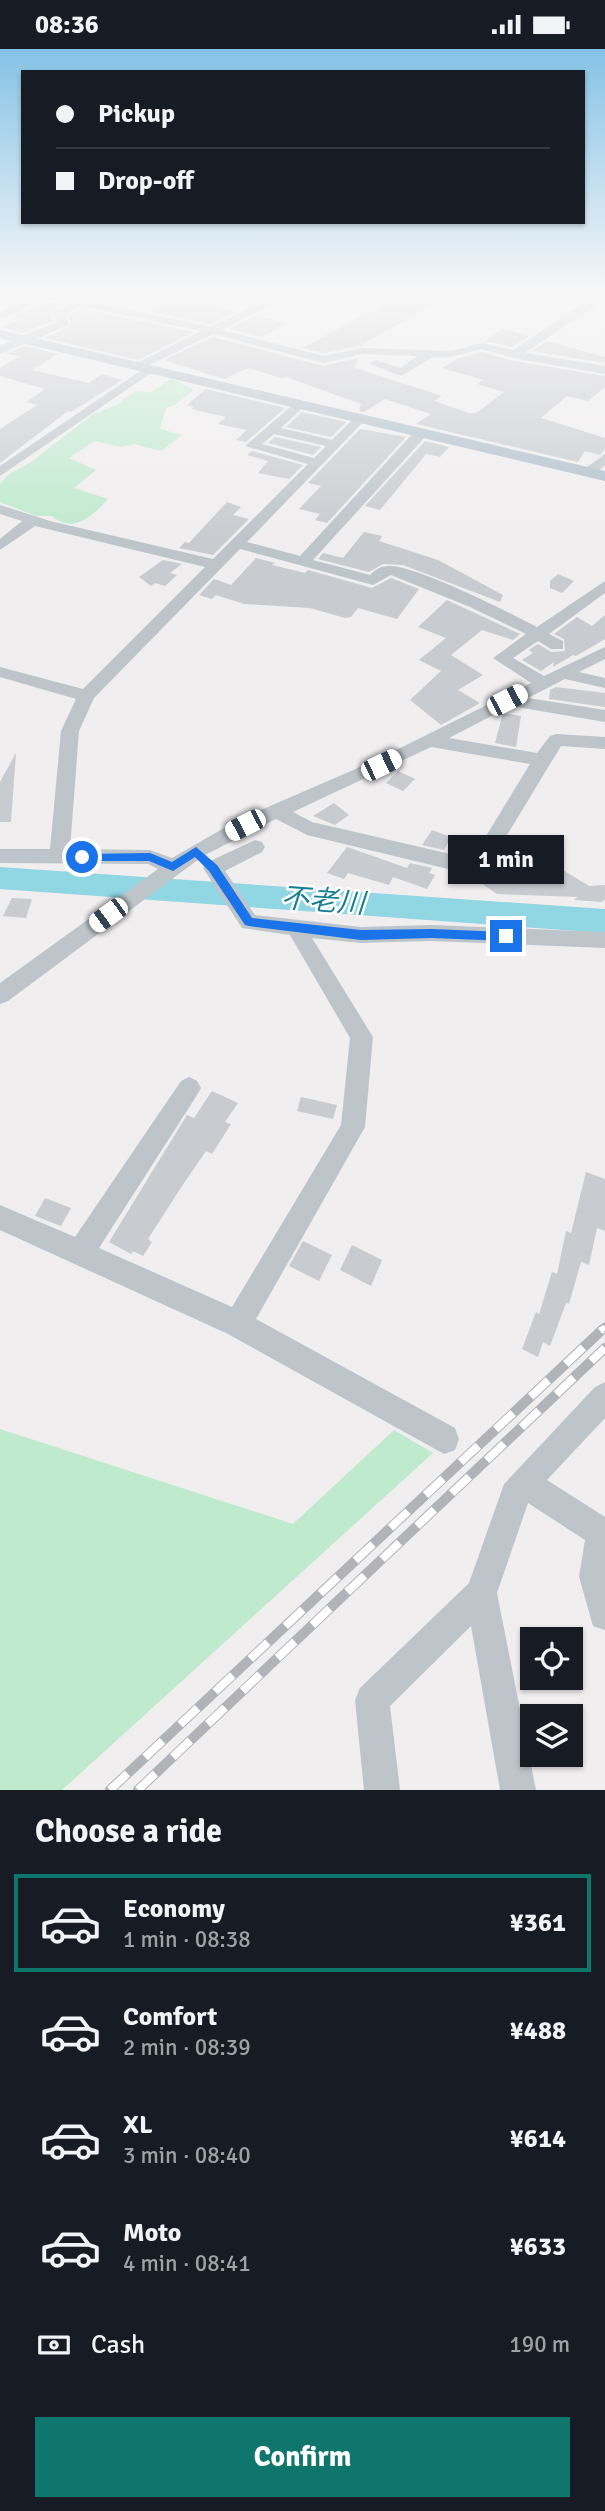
<!DOCTYPE html>
<meta charset="utf-8">
<style>
:root{--surface:#171b24;--page:#20242c;--text:#f1f3f6;--muted:#9ea1a6;--line:#363941;--accent:#0f766e}
body{margin:0;font-family:Signika,"Noto Sans JP",sans-serif;background:var(--page);color:var(--text);height:100vh;display:flex;flex-direction:column;font-size:26px;white-space:nowrap}
*{box-sizing:border-box;margin:0}
p{font-size:23px;color:var(--muted)}
.icon{flex:none;width:38px;height:38px;fill:none;stroke:currentColor;stroke-width:2;stroke-linecap:round;stroke-linejoin:round}
.map{position:relative;height:1741px;overflow:hidden}
.side{display:flex;flex-direction:column;background:var(--surface);flex:1}
.side>*{flex:none}
.top-card{position:absolute;left:21px;top:21px;width:564px;height:154px;border-radius:0px;box-shadow:0 2px 5px #0004;display:grid;align-content:center;height:154px;padding:0 35px;background:var(--surface)}
.controls{position:absolute;left:520px;top:1578px;display:grid;gap:14px}
.controls a{display:grid;place-items:center;width:63px;height:63px;border-radius:0px;background:var(--surface);box-shadow:0 2px 5px #0004;font-size:35px}
.end{position:absolute;width:32px;height:32px;margin:-16px;border:9px solid #1a73e8;background:#fff;box-shadow:0 0 0 4px #fff}
.from{border-radius:50%}
.bubble{position:absolute;height:49px;border-radius:0px;background:var(--surface);box-shadow:0 2px 5px #0004;font-size:23px;font-weight:700;line-height:49px;text-align:center}
.car{position:absolute;width:21px;height:42px;margin:-21px -10px;border-radius:9px;box-shadow:0 0 5px 2px #0007;background:linear-gradient(#fff 24%,#345 0 40%,#fff 0 76%,#345 0 86%,#fff 0)}
.top-card b{display:flex;align-items:center;gap:24px;height:66px;font-size:26px}
.top-card b+b{border-top:2px solid var(--line)}
.top-card i{width:18px;height:18px;background:var(--text)}
ul{padding:0;list-style:none}
li{display:flex;align-items:center;gap:21px;height:98px;margin:0 14px 10px;padding:0 21px;border:4px solid transparent;border-radius:0px}
li div{flex:1}
li b{display:block;font-size:26px}
li em{font-style:normal;font-weight:700}
li.current{border-color:var(--accent)}
li>.icon{width:63px;height:63px;stroke-width:1.5}
h2{padding:0 35px;font-size:32px;line-height:84px}
.pay{display:flex;align-items:center;gap:18px;height:77px;padding:0 35px;font-size:26px}
.pay p{margin-inline-start:auto}
.action{display:flex;gap:14px;margin-top:auto;padding:14px 35px}
.action a{flex:1;height:80px;border-radius:0px;background:var(--accent);color:#fff;font-size:28px;font-weight:700;line-height:80px;text-align:center}
.status{display:flex;justify-content:space-between;align-items:center;height:49px;padding:0 35px;background:var(--surface);direction:ltr}
.status svg{height:19px;fill:currentColor}
.map>svg:first-child{display:block}
.green{fill:#bfeace}
.lines{fill:none;stroke-linecap:round;stroke-linejoin:round}
.river{fill:#90d6e3;fill-rule:evenodd}
.building{fill:#c8cbd0}
.minor{fill:#bdc5cb;fill-rule:evenodd}
.major{fill:#afbeca;fill-rule:evenodd}
.rail-far1-casing{stroke:#b0b3b7;stroke-width:9}
.rail-casing{stroke:#b0b3b7;stroke-width:10}
.rail-far1{stroke:#fff;stroke-width:6;stroke-dasharray:18;stroke-linecap:butt}
.rail{stroke:#fff;stroke-width:8;stroke-dasharray:24;stroke-linecap:butt}
.route{fill:#1a73e8}
.labels{text-anchor:middle;dominant-baseline:central;stroke-width:5;stroke-linejoin:round;paint-order:stroke}
.water-label{font-size:28px;font-style:italic;fill:#197f94;stroke:#fff}
</style>
<div class="status"><b>08:36</b><svg viewBox="0 0 49 12"><path d="M0 12V9h3v3zM5 12V6h3v6zM10 12V3h3v9zM15 12V0h3v12zM26 1h20v11H26zM47 4h2v5h-2z"/></svg></div>
<div class="map">
<svg width="605" height="1741" viewBox="0 0 605 1741">
<rect width="100%" height="100%" fill="#f0eeee"/>
<g class="green">
<path d="M 172,329 L 194,341 L 175,356 L 166,359 C 164,366 161,372 160,380 L 182,386 L 161,402 L 134,395 L 121,398 L 94,392 L 69,409 L 96,421 L 74,439 L 108,450 C 91,468 73,485 52,467 L 36,467 L 0,453 L 0,435 L 8,426 L 31,413 L 93,365 L 116,356 L 135,342 L 151,343 Z"/>
<polygon points="0,1380 293,1475 394,1381 433,1404 62,1741 0,1741"/>
</g>
<g class="lines">
<polygon class="river" points="0,818 605,860 605,884 0,840"/>
</g>
<g class="building">
<polygon points="405,245 451,245 360,297 324,304 302,299"/>
<polygon points="185,246 236,263 211,275 148,262"/>
<polygon points="48,253 62,256 50,262 53,272 23,284 1,278 22,270 15,267"/>
<polygon points="82,260 193,283 138,311 45,289 69,278 71,272 67,267"/>
<polygon points="257,266 286,275 261,288 229,280"/>
<polygon points="503,280 529,287 512,298 485,292"/>
<polygon points="213,288 323,317 358,309 355,319 442,347 434,352 469,364 476,364 504,343 477,335 483,331 442,319 459,309 482,303 514,312 605,327 605,338 588,352 567,347 541,369 605,389 605,400 600,406 585,402 578,413 416,375 431,365 385,350 364,363 359,362 361,355 286,328 281,329 248,319 224,330 164,311"/>
<polygon points="547,292 605,308 605,314 532,302"/>
<polygon points="24,297 58,305 32,321 89,334 102,325 122,331 71,363 68,362 0,414 0,380 37,356 26,353 45,340 0,327 0,319 20,307 7,305"/>
<polygon points="206,340 285,359 246,393 236,391 247,381 218,375 226,368 191,360 194,358 187,356"/>
<polygon points="302,363 346,373 331,388 286,378"/>
<polygon points="360,380 406,388 327,474 315,471 320,465 299,460 321,437 308,434"/>
<polygon points="275,388 321,398 313,406 268,394"/>
<polygon points="425,392 449,398 440,408 426,405 380,461 365,457"/>
<polygon points="252,402 303,416 289,430 258,424 268,412 247,406"/>
<polygon points="227,453 241,458 233,466 249,470 213,506 179,499 185,493 189,494"/>
<polygon points="364,483 382,487 379,492 438,511 503,546 500,553 403,516 383,515 369,523 318,510 323,504 343,509"/>
<polygon points="256,509 275,514 272,516 305,524 308,521 372,539 391,529 419,540 397,570 358,559 351,568 345,569 310,559 244,555 216,546 212,550 199,546 214,530 231,536"/>
<polygon points="163,511 182,515 170,524 177,526 165,537 155,534 151,537 139,528"/>
<polygon points="558,525 574,532 562,544 550,539 550,532"/>
<polygon points="447,551 520,585 513,591 482,581 451,606 483,626 458,641 480,654 441,676 410,651 441,622 419,611 446,589 418,578"/>
<polygon points="605,566 605,590 576,607 573,606 553,618 554,613 541,622 522,611 533,604 529,601 538,595 551,603 565,602 564,590 554,585 577,568 592,577"/>
<polygon points="556,638 605,644 605,658 549,650 550,641"/>
<polygon points="503,664 521,667 516,698 495,694"/>
<polygon points="16,704 11,773 0,773 0,733"/>
<polygon points="398,722 415,730 403,742 386,734"/>
<polygon points="334,754 349,766 335,776 313,767"/>
<polygon points="432,781 451,788 444,801 422,796"/>
<polygon points="347,798 407,819 410,814 432,819 429,824 435,826 427,840 393,828 389,836 348,824 344,830 327,824"/>
<polygon points="529,800 589,837 605,836 605,850 602,853 574,851 578,848 497,845 475,830 486,825 506,802 519,810"/>
<polygon points="12,849 32,850 26,869 3,867"/>
<polygon points="212,1042 238,1054 225,1073 231,1075 212,1105 206,1102 182,1137 148,1190 152,1193 143,1207 133,1202 131,1205 109,1193 187,1066 194,1069"/>
<polygon points="301,1048 337,1056 333,1070 297,1062"/>
<polygon points="586,1123 605,1130 605,1182 597,1179 589,1216 581,1213 569,1255 566,1254 550,1297 543,1293 538,1308 522,1300 536,1263 539,1265 552,1223 557,1225 566,1182 571,1184"/>
<polygon points="45,1149 71,1159 61,1177 35,1167"/>
<polygon points="303,1192 332,1206 319,1232 289,1217"/>
<polygon points="352,1196 382,1211 371,1237 340,1221"/>
</g>
<g class="lines">
<g class="minor">
<path d="M 35,245 L 57,245 L 211,278 L 277,245 L 291,245 L 222,281 L 324,307 L 362,299 L 451,302 L 482,294 L 513,301 L 597,245 L 605,245 L 605,250 L 525,304 L 605,317 L 605,325 L 514,309 L 482,300 L 451,308 L 433,308 L 401,327 L 370,315 L 376,311 L 400,319 L 418,307 L 362,305 L 324,314 L 213,285 L 147,317 L 157,320 L 0,427 L 0,417 L 146,318 L 135,319 L 135,315 L 201,282 L 82,257 L 63,266 L 69,274 L 68,276 L 0,305 L 0,297 C 18,287 37,282 57,273 L 52,263 L 70,255 L 48,250 L 0,270 L 0,263 Z"/>
<path d="M 297,352 L 307,355 L 281,379 L 332,391 L 357,366 L 367,369 L 247,493 L 300,507 L 416,381 L 426,381 L 426,387 L 313,511 L 370,526 C 376,520 381,517 389,517 C 416,516 510,564 537,578 L 605,532 L 605,544 L 549,585 L 563,592 L 563,600 L 551,600 L 538,592 L 513,609 L 544,627 L 605,598 L 605,610 L 579,623 L 605,629 L 605,639 L 565,630 L 528,649 L 605,661 L 605,673 L 511,657 L 449,689 L 537,704 L 550,687 L 556,685 L 605,688 L 605,700 L 561,697 L 484,824 L 477,827 L 307,786 L 276,770 L 203,807 L 8,952 L 0,955 L 0,934 L 158,820 L 148,815 L 0,814 L 0,800 L 50,800 L 61,682 L 76,650 L 0,628 L 0,618 L 83,640 L 205,518 L 35,477 L 0,501 L 0,490 L 22,472 L 0,465 L 0,456 L 50,472 L 213,510 L 308,415 L 245,397 ZM 274,385 L 326,397 L 314,409 L 262,395 ZM 240,500 L 373,536 L 391,526 L 470,558 L 526,585 L 493,609 L 531,634 L 374,712 L 238,771 L 172,809 L 150,801 L 70,800 L 79,682 L 94,649 ZM 431,698 L 530,715 L 472,810 L 312,773 L 293,763 Z"/>
<polygon points="605,405 605,416 594,426 584,426 584,420"/>
<polygon points="255,791 262,793 265,798 262,803 225,822 255,866 361,878 432,876 605,883 605,899 432,892 361,894 312,889 373,988 365,1078 256,1270 455,1379 459,1390 455,1401 444,1405 228,1285 0,1181 0,1156 75,1188 181,1032 189,1028 197,1032 201,1039 197,1046 99,1199 232,1258 341,1076 350,989 290,886 242,879 203,819 206,814"/>
<polygon points="605,1333 605,1369 547,1431 605,1468 605,1581 593,1577 579,1528 585,1491 528,1454 497,1544 536,1741 500,1741 471,1577 390,1657 400,1741 364,1741 355,1651 360,1639 469,1534 504,1435 595,1338"/>
</g>
<polygon class="major" points="0,281 605,422 605,432 0,289"/>
<defs>
<polyline id="rail-far1" points="600,1282 605,1278"/>
<g id="rail">
<polyline points="110,1741 602,1281"/>
<polyline points="138,1741 605,1299"/>
</g>
</defs>
<use href="#rail-far1" class="rail-far1-casing"/>
<use href="#rail" class="rail-casing"/>
<use href="#rail-far1" class="rail-far1"/>
<use href="#rail" class="rail"/>
</g>
<linearGradient id="sky" x2="0" y2="1"><stop stop-color="#85c2e6"/><stop offset="0.5" stop-color="#f8f7f7"/><stop offset="1" stop-color="#f8f7f7" stop-opacity="0"/></linearGradient>
<rect width="605" height="489" fill="url(#sky)"/>
<polygon class="route" points="196,798 217,816 252,869 361,881 432,880 506,883 512,887 506,892 432,889 361,891 249,877 245,876 209,822 195,808 173,822 149,812 82,812 76,808 82,805 150,804 172,813"/>
<g class="labels">
<g class="water-label">
<text transform="translate(323 852) rotate(4)">不老川</text>
</g>
</g>
</svg>
<div class="controls">
<a><svg class="icon" aria-label="locate" viewBox="0 0 24 24"><circle cx="12" cy="12" r="6"/><path d="M12 2v4M12 18v4M2 12h4M18 12h4"/></svg></a>
<a><svg class="icon" aria-label="layers" viewBox="0 0 24 24"><path d="M12 4l9 5-9 5-9-5zM3 14l9 5 9-5"/></svg></a>
</div>
<i class="end from" style="left:82px;top:808px"></i>
<i class="end" style="left:506px;top:887px"></i>
<div class="bubble" style="left:448px;top:786px;width:116px">1 min</div>
<i class="car" style="left:507px;top:651px;rotate:63deg"></i>
<i class="car" style="left:381px;top:716px;rotate:64deg"></i>
<i class="car" style="left:245px;top:776px;rotate:243deg"></i>
<i class="car" style="left:108px;top:866px;rotate:234deg"></i>
<div class="top-card">
<b><i class="from"></i>Pickup</b>
<b><i></i>Drop-off</b>
</div>
</div>
<section class="side">
<h2>Choose a ride</h2>
<ul>
<li class="current"><svg class="icon" aria-label="car" viewBox="0 0 24 24"><path d="M5 17H2v-5l4-1 3-4h7l3 4 3 1v5h-3M9 17h6M6 11h13"/><circle cx="7" cy="17" r="2"/><circle cx="17" cy="17" r="2"/></svg><div><b>Economy</b><p>1 min · 08:38</p></div><em>¥361</em></li>
<li><svg class="icon" aria-label="car" viewBox="0 0 24 24"><path d="M5 17H2v-5l4-1 3-4h7l3 4 3 1v5h-3M9 17h6M6 11h13"/><circle cx="7" cy="17" r="2"/><circle cx="17" cy="17" r="2"/></svg><div><b>Comfort</b><p>2 min · 08:39</p></div><em>¥488</em></li>
<li><svg class="icon" aria-label="car" viewBox="0 0 24 24"><path d="M5 17H2v-5l4-1 3-4h7l3 4 3 1v5h-3M9 17h6M6 11h13"/><circle cx="7" cy="17" r="2"/><circle cx="17" cy="17" r="2"/></svg><div><b>XL</b><p>3 min · 08:40</p></div><em>¥614</em></li>
<li><svg class="icon" aria-label="car" viewBox="0 0 24 24"><path d="M5 17H2v-5l4-1 3-4h7l3 4 3 1v5h-3M9 17h6M6 11h13"/><circle cx="7" cy="17" r="2"/><circle cx="17" cy="17" r="2"/></svg><div><b>Moto</b><p>4 min · 08:41</p></div><em>¥633</em></li>
</ul>
<div class="pay"><svg class="icon" aria-label="cash" viewBox="0 0 24 24"><path d="M3 7h18v10H3z"/><circle cx="12" cy="12" r="2"/></svg>Cash<p>190 m</p></div>
<div class="action"><a>Confirm</a></div>
</section>
